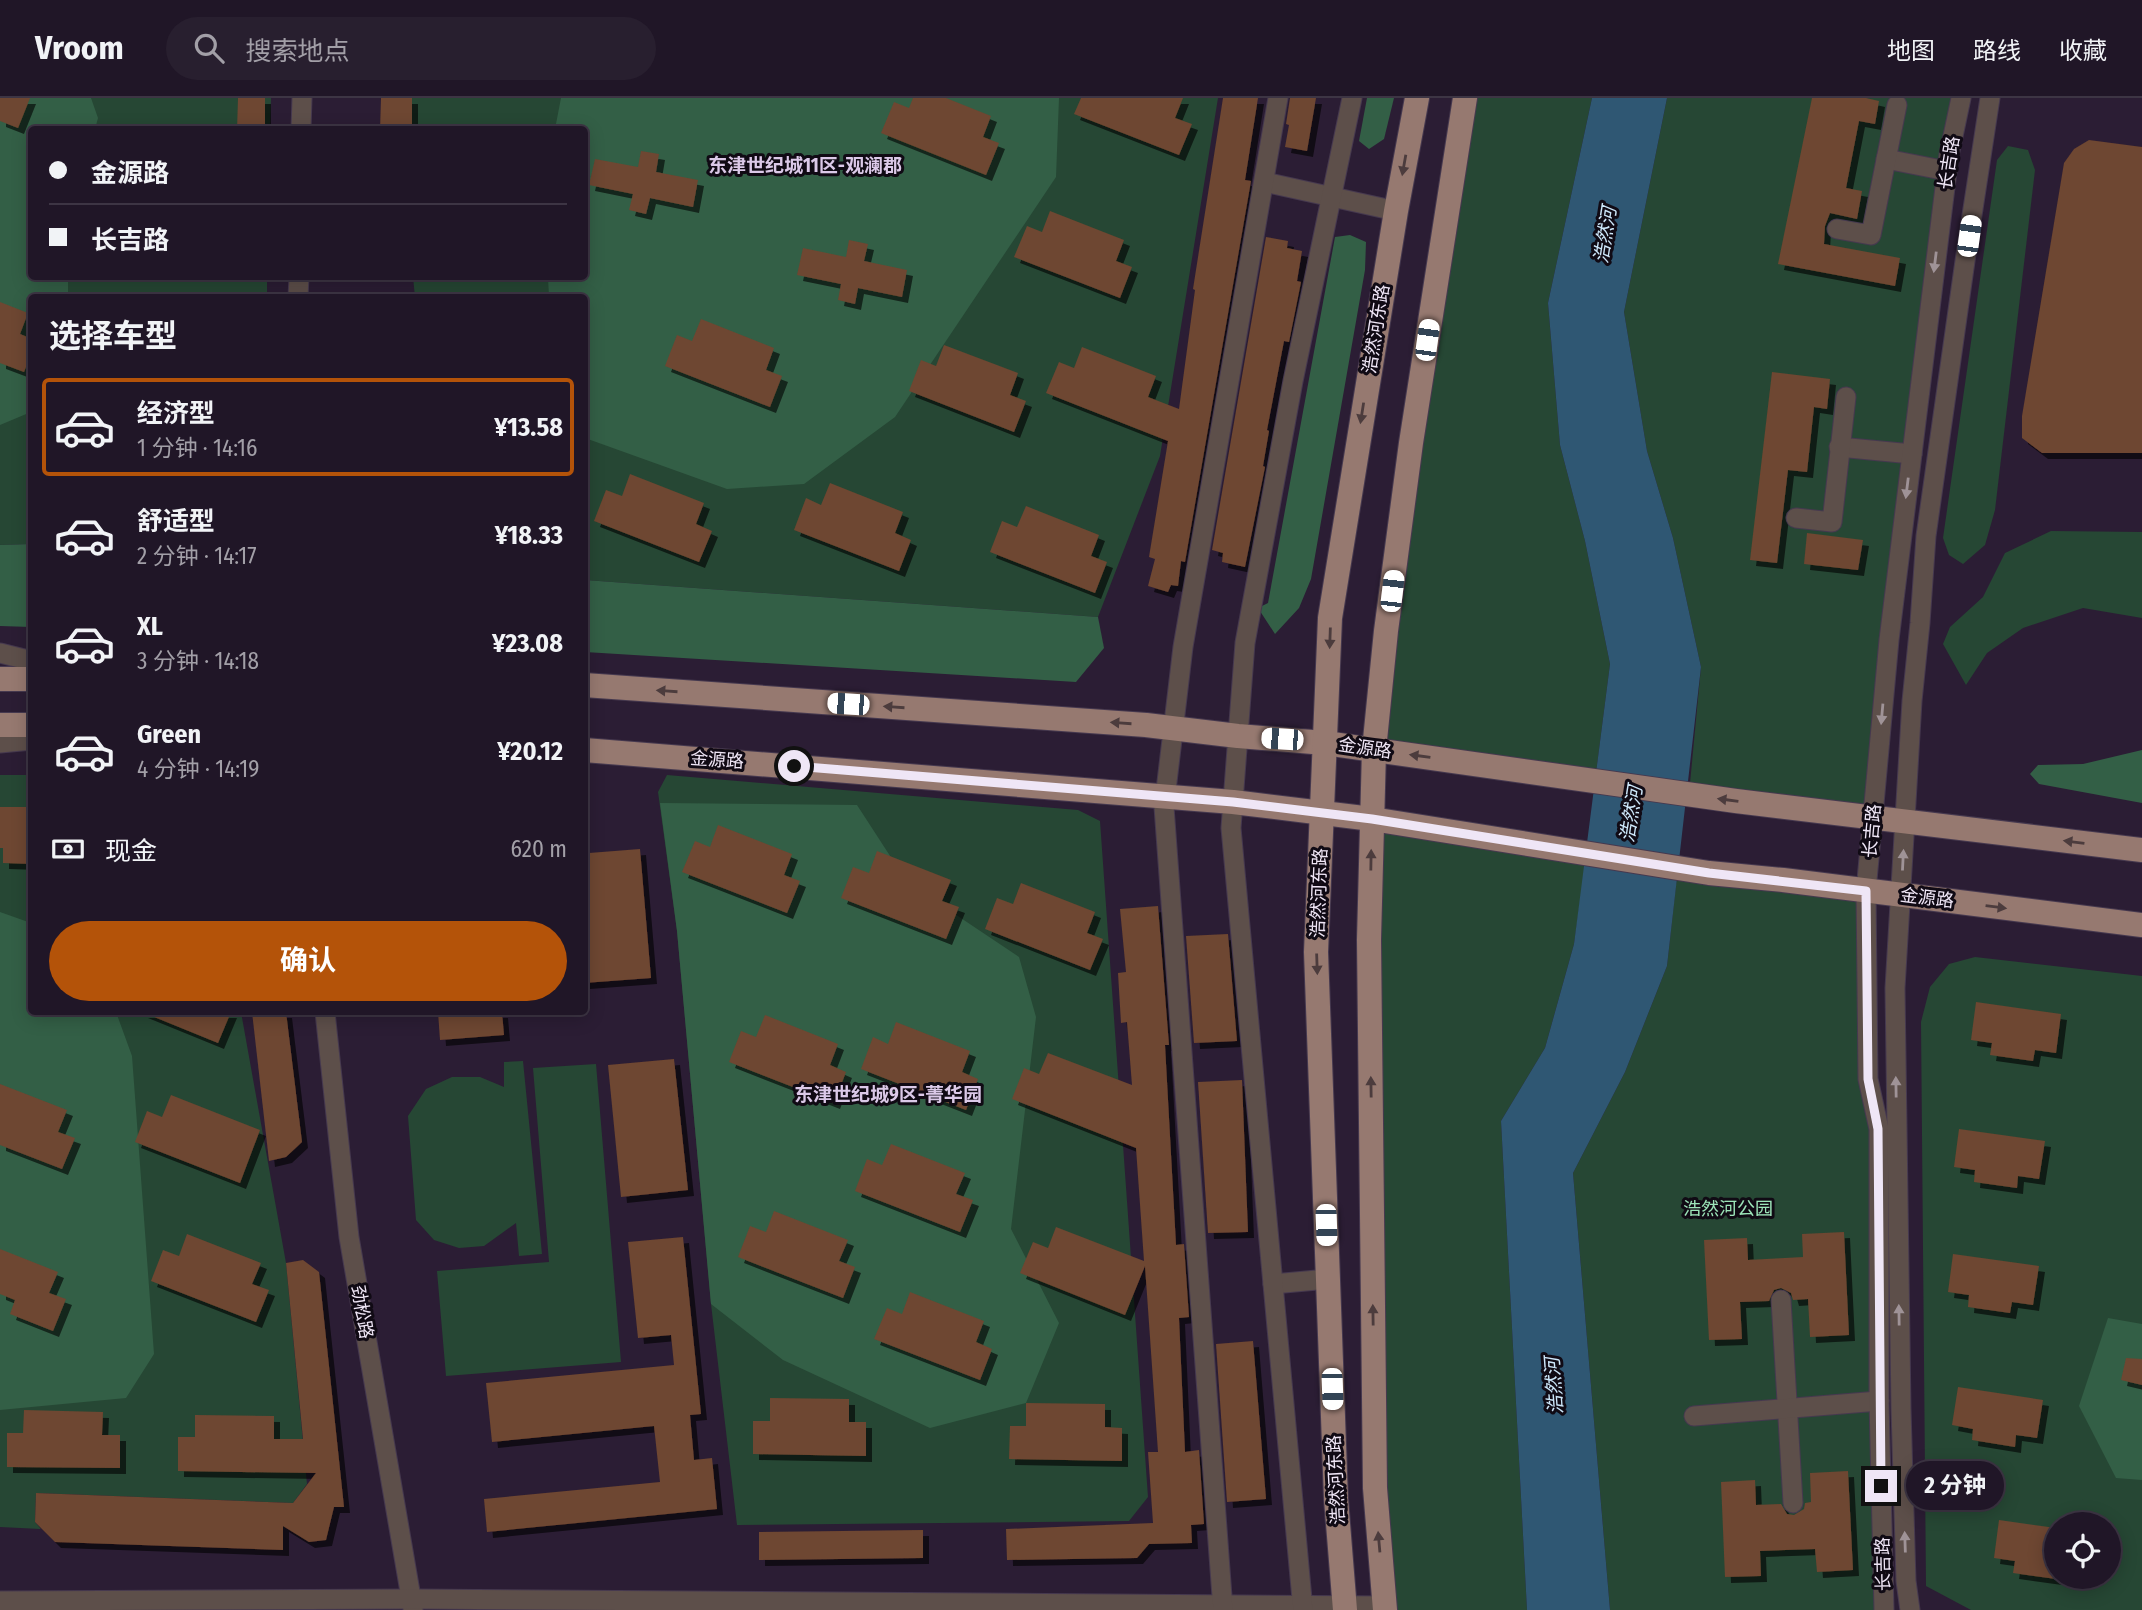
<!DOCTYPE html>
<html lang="zh">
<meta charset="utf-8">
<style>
:root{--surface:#201627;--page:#281f2f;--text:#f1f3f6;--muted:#a29fa7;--line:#3d3544;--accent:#b45309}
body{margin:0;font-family:"Fira Sans Condensed","Noto Sans SC",sans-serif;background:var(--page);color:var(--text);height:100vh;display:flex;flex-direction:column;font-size:26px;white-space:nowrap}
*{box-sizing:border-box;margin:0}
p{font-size:23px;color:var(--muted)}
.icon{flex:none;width:38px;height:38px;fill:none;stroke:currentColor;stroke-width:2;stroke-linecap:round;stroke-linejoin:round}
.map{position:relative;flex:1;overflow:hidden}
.details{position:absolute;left:28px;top:196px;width:560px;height:721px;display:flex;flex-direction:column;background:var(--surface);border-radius:7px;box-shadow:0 4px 18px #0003,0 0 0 2px var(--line)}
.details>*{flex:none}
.banner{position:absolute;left:28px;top:28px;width:560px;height:154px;border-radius:7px;box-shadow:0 4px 18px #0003,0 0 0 2px var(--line);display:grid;align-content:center;height:154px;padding:0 21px;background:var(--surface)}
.controls{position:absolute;left:2044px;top:1414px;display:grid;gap:14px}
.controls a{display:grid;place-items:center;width:77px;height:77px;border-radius:50%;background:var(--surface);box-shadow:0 4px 18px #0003,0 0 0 2px var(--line);font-size:35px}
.end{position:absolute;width:32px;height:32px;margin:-16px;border:9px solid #efe6f6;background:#111;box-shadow:0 0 0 4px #111}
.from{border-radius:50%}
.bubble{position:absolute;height:49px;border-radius:24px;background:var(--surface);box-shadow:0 4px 18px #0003,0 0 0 2px var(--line);font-size:23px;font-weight:700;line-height:49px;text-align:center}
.car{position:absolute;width:21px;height:42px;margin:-21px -10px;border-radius:9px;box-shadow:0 0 5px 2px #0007;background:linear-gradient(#fff 24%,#345 0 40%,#fff 0 76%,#345 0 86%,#fff 0)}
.banner b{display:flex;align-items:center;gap:24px;height:66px;font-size:26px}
.banner b+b{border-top:2px solid var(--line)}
.banner i{width:18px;height:18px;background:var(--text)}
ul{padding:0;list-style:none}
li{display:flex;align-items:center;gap:21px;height:98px;margin:0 14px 10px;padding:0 7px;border:4px solid transparent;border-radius:7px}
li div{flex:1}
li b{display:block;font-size:26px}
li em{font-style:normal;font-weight:700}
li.current{border-color:var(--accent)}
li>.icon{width:63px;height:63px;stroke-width:1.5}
h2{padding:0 21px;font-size:32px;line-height:84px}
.pay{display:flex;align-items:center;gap:18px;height:77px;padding:0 21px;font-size:26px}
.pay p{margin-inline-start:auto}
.action{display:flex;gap:14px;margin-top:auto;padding:14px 21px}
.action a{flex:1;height:80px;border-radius:42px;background:var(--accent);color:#fff;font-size:28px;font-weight:700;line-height:80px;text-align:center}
header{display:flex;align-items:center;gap:42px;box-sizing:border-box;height:98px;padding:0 35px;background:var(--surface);border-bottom:2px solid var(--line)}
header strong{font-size:33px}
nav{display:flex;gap:38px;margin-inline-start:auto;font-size:24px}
.search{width:490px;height:63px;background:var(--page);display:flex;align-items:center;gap:18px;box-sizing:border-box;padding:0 24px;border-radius:38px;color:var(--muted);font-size:26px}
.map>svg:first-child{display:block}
.green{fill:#264734;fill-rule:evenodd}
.forest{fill:#335f46}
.water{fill:#2f5773}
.building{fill:#6e4630;filter:url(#shadow)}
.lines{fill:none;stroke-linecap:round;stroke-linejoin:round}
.minor-casing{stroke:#46394f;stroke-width:21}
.major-casing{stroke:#46394f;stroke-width:26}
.minor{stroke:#5d4f4a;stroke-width:19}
.major{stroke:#967970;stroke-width:24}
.oneway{fill:#4c3c3d}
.oneway2{fill:#9f9397}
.route{stroke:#efe6f6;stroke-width:9}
.labels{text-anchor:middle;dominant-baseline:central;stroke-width:6;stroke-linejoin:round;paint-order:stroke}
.street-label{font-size:18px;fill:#efe6f6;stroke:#100a14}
.park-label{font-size:18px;fill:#9de6ba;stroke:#100a14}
.neighbourhood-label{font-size:19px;font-weight:bold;fill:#dbc9e8;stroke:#100a14}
.water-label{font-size:19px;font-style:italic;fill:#cee8fb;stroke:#100a14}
</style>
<header>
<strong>Vroom</strong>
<div class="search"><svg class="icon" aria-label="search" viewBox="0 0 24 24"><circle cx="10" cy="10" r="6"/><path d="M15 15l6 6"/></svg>搜索地点</div>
<nav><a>地图</a><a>路线</a><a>收藏</a></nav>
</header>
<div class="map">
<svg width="2142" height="1512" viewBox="0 0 2142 1512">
<defs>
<filter id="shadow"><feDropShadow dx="6" dy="6" stdDeviation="0" flood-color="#0009"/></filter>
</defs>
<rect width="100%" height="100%" fill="#2b1d34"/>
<g class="green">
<polygon points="0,0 271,0 270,31 32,32 32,178 267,179 267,194 215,194 214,199 32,200 31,446 0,447"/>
<polygon points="412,0 1218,0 1160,358 1098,519 585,482 584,200 415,199 413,179 584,178 584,32 412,32"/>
<polygon points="1465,0 1592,0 1548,205 1560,347 1585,443 1610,566 1595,683 1374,652"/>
<polygon points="1667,0 1961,0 1873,720 1689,696 1701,569 1673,440 1647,353 1624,214"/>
<polygon points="2008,48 2028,52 2035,72 1995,412 1985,447 1963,466 1949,457 1943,440 1997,62"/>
<polygon points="2051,433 2142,434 2142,520 2083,510 2023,530 1987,555 1966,587 1943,546 1950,529 1983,499 2005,455"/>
<polygon points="0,677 31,677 32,914 241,914 286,1165 307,1386 293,1405 36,1395 35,1424 41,1431 0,1429"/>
<polygon points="667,677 1078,712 1100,723 1148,1399 1129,1423 737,1427 711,1206 677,833 658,694"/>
<polygon points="1372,721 1587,754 1574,846 1545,950 1501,1023 1527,1512 1385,1512"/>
<polygon points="1678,769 1866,793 1884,1512 1610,1512 1573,1075 1625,974 1667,868"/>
<path d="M 1975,859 L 2142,878 L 2142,1512 L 1971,1512 L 1926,1488 L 1921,924 L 1930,889 L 1949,866 ZM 2056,1426 L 2109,1426 L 2109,1479 L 2056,1479 Z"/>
<polygon points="523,963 542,1156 519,1158 516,1125 484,1148 459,1150 434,1142 416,1122 408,1018 426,991 452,979 480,979 504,989 504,964"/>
<polygon points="596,966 621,1264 446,1278 437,1173 549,1164 533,970"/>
</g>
<g class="forest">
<polygon points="0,0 91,0 98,20 95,31 32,32 32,178 68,179 68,199 32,200 31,314 0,327"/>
<polygon points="561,0 1059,0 1056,79 895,319 804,386 727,391 585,340 584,200 549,199 548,179 584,178 584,32 555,31"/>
<polygon points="1367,0 1394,0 1384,41 1369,51 1359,43"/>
<polygon points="1350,137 1366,144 1365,172 1311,481 1299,510 1275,536 1258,510 1268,505 1335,139"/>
<polygon points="31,446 31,529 0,528 0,447"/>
<polygon points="585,482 1098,519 1104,550 1076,584 585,554"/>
<polygon points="2142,652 2142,705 2039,686 2030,676 2038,667 2083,666"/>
<polygon points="660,705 857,707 907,784 1019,859 1036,919 1011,1131 1059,1225 1026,1305 930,1330 783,1262 711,1206 677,833"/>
<polygon points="0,814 31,825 32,914 116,914 132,958 154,1256 126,1300 0,1312"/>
<polygon points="2108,1220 2142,1226 2142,1382 2116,1380 2079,1308"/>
</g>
<polygon class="water" points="1592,0 1667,0 1624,214 1647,353 1673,440 1701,569 1667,868 1625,974 1573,1075 1610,1512 1527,1512 1501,1023 1545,950 1574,846 1610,566 1585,443 1560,347 1548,205"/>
<g class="building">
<polygon points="0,0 30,0 18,30 0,23"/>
<polygon points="238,0 265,0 265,32 237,32"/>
<polygon points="381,0 412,0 412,32 380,32"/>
<polygon points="913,0 946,0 991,18 983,39 999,45 986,77 881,35 894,4 909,10"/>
<polygon points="1081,0 1183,0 1175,20 1192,26 1179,57 1074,16"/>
<polygon points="1223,0 1258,0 1245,82 1251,83 1185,464 1181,463 1178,488 1171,487 1168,494 1148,488 1155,461 1149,459 1168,343 1046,295 1059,264 1074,270 1082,249 1156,278 1148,299 1179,311 1195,192 1193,191"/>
<polygon points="1290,0 1316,0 1307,53 1285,49 1289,27 1286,26"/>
<polygon points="1812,0 1866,0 1879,3 1875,26 1859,23 1846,90 1862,93 1857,121 1830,115 1825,128 1824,146 1900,160 1895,188 1778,166"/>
<polygon points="2089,42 2142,49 2142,355 2042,355 2022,340 2022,318 2064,65 2074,51"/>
<polygon points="641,53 659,56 656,74 698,82 693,109 650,100 646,116 629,112 633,96 589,87 595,61 638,69"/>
<polygon points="1050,113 1124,142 1116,163 1132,169 1120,200 1014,159 1027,128 1042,134"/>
<polygon points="1266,139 1288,143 1287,150 1302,153 1297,183 1301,184 1289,244 1284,243 1267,332 1269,333 1263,368 1265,369 1245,469 1222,464 1223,455 1212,452"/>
<polygon points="849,142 868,146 864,163 907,172 902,199 858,190 855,206 838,202 841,186 797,177 803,150 846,159"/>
<polygon points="0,204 28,215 20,236 32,241 32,254 24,274 0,265"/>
<polygon points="701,221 774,250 766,272 782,278 770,309 665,268 677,237 692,243"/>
<polygon points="944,247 1018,275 1010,297 1026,303 1014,334 909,293 921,262 936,268"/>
<polygon points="1772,274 1830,281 1827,311 1814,309 1807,374 1788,372 1777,465 1750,462"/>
<polygon points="630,376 704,405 696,426 712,433 699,464 594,423 606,392 622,398"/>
<polygon points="830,385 903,414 895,435 911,442 899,473 794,432 806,400 821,407"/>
<polygon points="1026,408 1099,437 1091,458 1107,464 1095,495 990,454 1002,423 1017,429"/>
<polygon points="1807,435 1863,442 1858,472 1804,466"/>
<polygon points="0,709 32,709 32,766 3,765 3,750 0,750"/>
<polygon points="718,727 792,756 784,777 800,783 787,815 682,774 695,743 710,749"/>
<polygon points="640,751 651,880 584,885 584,770 590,770 589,755"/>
<polygon points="877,753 951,782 942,803 959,809 946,841 841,800 853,769 869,775"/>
<polygon points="1021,785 1095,814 1087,835 1103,841 1090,872 985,831 997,800 1013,806"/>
<polygon points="1158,808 1169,947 1165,947 1176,1147 1184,1146 1189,1219 1179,1220 1185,1354 1199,1352 1204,1426 1191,1427 1192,1445 1149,1446 1137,1460 1007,1462 1006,1431 1153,1425 1148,1354 1158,1354 1145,1168 1125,1217 1020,1175 1033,1144 1048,1150 1056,1129 1144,1163 1136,1050 1012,1001 1024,970 1039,976 1048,955 1132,987 1127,924 1121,925 1118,875 1126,874 1120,811"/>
<polygon points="1228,836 1237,943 1194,945 1186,838"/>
<polygon points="1976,904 2061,916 2056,955 2035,952 2033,963 1990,957 1992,945 1971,942"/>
<polygon points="142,914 231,914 218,945"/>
<polygon points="252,914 286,914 302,1044 286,1059 269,1063"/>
<polygon points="438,914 502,914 504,937 440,942"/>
<polygon points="765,917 838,946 830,967 846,974 834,1005 729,964 741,933 756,939"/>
<polygon points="896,924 970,953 962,974 978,981 966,1012 861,971 873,939 888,946"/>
<polygon points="674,961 688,1092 621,1099 608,967"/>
<polygon points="1242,982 1248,1134 1208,1135 1198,984"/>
<polygon points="0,986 67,1012 58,1034 75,1040 62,1071 0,1047"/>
<polygon points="171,997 260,1032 240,1085 135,1044 147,1013 162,1019"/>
<polygon points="1959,1031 2045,1043 2039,1081 2018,1078 2017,1090 1974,1084 1975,1072 1954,1069"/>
<polygon points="891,1046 965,1075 956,1096 973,1102 960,1134 855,1093 867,1061 882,1067"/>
<polygon points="774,1113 848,1142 839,1163 855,1169 843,1200 738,1159 750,1128 766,1134"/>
<polygon points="1844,1134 1849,1237 1810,1239 1808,1201 1793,1202 1791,1195 1781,1190 1774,1192 1769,1203 1740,1204 1742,1241 1709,1242 1704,1142 1747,1140 1748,1162 1803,1159 1802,1136"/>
<polygon points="187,1136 261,1165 252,1186 269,1192 256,1224 151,1183 163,1152 179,1158"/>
<polygon points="683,1139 701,1316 690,1317 694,1362 712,1360 717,1411 487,1434 484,1401 660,1384 654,1328 492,1344 486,1285 674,1267 671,1237 638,1240 628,1144"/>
<polygon points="0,1151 58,1174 49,1195 66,1201 53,1233 10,1216 15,1202 0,1196"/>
<polygon points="1953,1156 2039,1168 2033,1207 2012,1204 2010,1215 1968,1209 1969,1197 1948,1194"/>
<polygon points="303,1162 319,1174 344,1409 334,1409 326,1442 309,1444 283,1428 283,1452 55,1444 35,1424 36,1395 293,1405 316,1375 178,1373 178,1339 195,1339 195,1317 274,1318 274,1341 303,1341 286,1165"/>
<polygon points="910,1194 984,1223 976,1244 992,1251 980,1282 874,1241 887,1210 902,1216"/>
<polygon points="1253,1243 1266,1401 1227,1404 1216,1246"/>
<polygon points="2126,1260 2142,1261 2142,1287 2121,1282"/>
<polygon points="1958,1289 2043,1302 2037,1340 2016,1337 2015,1349 1972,1342 1973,1331 1952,1327"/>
<polygon points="770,1300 849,1301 849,1324 866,1324 866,1358 753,1356 753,1323 770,1323"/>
<polygon points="1026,1305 1105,1306 1105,1329 1122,1330 1122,1363 1009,1361 1010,1328 1026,1328"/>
<polygon points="24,1312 103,1314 102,1337 120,1337 120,1370 7,1369 7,1335 23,1335"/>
<polygon points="1848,1373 1853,1472 1817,1474 1815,1451 1760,1453 1761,1478 1725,1479 1721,1384 1755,1382 1756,1407 1781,1406 1787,1416 1794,1417 1804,1411 1805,1405 1811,1404 1810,1375"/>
<polygon points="1999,1422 2056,1430 2056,1481 2013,1475 2015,1463 1994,1460"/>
<polygon points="923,1432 923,1460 759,1462 759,1434"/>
</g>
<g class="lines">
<defs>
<g id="minor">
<polyline points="301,32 302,0"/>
<polyline points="1886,61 1947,73"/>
<polyline points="1264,84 1396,113"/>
<polyline points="1837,131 1871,137 1897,7"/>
<polyline points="298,200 299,178"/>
<polyline points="1839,349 1912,356"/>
<polyline points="1796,420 1832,424 1846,299"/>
<polyline points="0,555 32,563"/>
<polyline points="0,645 32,642"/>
<polyline points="325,914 349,1139 413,1511"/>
<polyline points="1273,1186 1328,1181"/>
<polyline points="1781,1202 1793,1405"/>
<polyline points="1694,1318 1879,1303"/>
<polyline points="0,1503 412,1501 1385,1508"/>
<polyline points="1223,1512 1164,709 1183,549 1278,0"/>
<polyline points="1303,1512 1231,730 1245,545 1293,283 1352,0"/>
<polyline points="1884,1512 1879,1303 1879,1031 1868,981 1866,793 1889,542 1949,57 1961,0"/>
<polyline points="1910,1512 1906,1483 1901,1311 1895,890 1912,603 1920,525 1926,438 1965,163 1990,0"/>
</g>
<g id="major">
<polyline points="0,581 32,581"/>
<polyline points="584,587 1146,627 1238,638 1325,645 1736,703 2142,752"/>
<polyline points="0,627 32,627"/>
<polyline points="584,652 1233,704 1372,721 1709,775 1783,782 2142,827"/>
<polyline points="1345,1512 1336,1401 1316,854 1330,520 1396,113 1417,0"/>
<polyline points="1385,1512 1375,1390 1369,842 1374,652 1386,533 1411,345 1465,0"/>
</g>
</defs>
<use href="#minor" class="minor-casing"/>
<use href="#major" class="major-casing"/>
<use href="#minor" class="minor"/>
<use href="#major" class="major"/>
</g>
<defs><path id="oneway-solid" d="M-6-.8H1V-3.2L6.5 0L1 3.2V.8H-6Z" transform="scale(1.75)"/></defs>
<g class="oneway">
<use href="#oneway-solid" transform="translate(1404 67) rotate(100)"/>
<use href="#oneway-solid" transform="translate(1362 315) rotate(99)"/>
<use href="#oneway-solid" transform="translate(1330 540) rotate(92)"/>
<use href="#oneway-solid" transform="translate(667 593) rotate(-176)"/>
<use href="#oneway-solid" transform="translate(894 609) rotate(-176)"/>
<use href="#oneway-solid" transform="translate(1121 625) rotate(-176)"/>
<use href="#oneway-solid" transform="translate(1420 658) rotate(-172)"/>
<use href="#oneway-solid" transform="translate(1728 702) rotate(-172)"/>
<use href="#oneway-solid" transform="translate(2074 744) rotate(-173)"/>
<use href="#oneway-solid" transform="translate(1371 762) rotate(-89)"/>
<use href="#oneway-solid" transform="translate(1996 809) rotate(7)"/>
<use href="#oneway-solid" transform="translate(1317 866) rotate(88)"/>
<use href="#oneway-solid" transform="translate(1371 989) rotate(-91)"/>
<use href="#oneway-solid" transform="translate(1373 1217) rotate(-91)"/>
<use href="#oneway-solid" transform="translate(1379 1444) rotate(-95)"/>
</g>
<g class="oneway2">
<use href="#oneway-solid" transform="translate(1935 164) rotate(97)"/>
<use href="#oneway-solid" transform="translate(1907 390) rotate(97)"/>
<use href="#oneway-solid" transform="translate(1882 616) rotate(95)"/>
<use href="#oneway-solid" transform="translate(1903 762) rotate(-87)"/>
<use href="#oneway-solid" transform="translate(1896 989) rotate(-91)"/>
<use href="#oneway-solid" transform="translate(1899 1217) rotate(-91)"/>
<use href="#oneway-solid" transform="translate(1905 1444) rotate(-92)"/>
</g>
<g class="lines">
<polyline class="route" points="794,668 1233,704 1372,721 1709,775 1866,793 1868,981 1878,1031 1881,1388"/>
</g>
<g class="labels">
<g class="street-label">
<text transform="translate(1949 65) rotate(-81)">长吉路</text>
<text transform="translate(1376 231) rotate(-81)">浩然河东路</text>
<text transform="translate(1365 650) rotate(8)">金源路</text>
<text transform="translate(717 662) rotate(4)">金源路</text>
<text transform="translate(1872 733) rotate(-85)">长吉路</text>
<text transform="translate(1319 795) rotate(-88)">浩然河东路</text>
<text transform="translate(1927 800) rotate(7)">金源路</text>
<text transform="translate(362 1214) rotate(80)">劲松路</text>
<text transform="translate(1336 1382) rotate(-93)">浩然河东路</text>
<text transform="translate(1883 1466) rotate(-91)">长吉路</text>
</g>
<g class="park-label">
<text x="1728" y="1111">浩然河公园</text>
</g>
<g class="neighbourhood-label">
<text x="805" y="67">东津世纪城11区-观澜郡</text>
<text x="888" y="996">东津世纪城9区-菁华园</text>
</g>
<g class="water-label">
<text transform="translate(1605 137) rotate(-81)">浩然河</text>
<text transform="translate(1631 716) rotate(-81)">浩然河</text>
<text transform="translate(1554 1288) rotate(-94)">浩然河</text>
</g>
</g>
</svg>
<div class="controls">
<a><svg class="icon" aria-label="locate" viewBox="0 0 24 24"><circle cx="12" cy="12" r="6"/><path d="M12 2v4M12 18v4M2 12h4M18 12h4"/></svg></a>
</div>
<i class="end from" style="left:794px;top:668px"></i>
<i class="end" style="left:1881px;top:1388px"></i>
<div class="bubble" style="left:1906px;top:1363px;width:98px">2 分钟</div>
<i class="car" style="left:1969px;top:138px;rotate:8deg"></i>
<i class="car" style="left:1427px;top:242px;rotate:8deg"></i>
<i class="car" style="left:1392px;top:493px;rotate:7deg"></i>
<i class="car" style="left:848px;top:606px;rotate:274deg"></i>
<i class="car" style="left:1282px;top:641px;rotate:274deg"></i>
<i class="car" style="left:1326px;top:1127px;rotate:178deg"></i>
<i class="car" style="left:1332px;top:1291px;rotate:178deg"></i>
<div class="banner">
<b><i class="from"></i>金源路</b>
<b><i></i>长吉路</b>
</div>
<section class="details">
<h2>选择车型</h2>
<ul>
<li class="current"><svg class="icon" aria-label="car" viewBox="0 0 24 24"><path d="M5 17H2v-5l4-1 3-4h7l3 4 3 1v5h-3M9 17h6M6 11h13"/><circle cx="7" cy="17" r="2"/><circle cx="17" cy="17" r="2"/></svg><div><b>经济型</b><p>1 分钟 · 14:16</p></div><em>¥13.58</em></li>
<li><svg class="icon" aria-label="car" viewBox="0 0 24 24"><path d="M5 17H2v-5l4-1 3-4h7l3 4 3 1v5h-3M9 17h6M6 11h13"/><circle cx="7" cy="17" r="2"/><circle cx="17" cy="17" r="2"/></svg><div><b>舒适型</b><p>2 分钟 · 14:17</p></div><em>¥18.33</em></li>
<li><svg class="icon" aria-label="car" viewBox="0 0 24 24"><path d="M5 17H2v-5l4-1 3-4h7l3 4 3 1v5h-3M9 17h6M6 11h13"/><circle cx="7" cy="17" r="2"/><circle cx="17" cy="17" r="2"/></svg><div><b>XL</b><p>3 分钟 · 14:18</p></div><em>¥23.08</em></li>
<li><svg class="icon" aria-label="car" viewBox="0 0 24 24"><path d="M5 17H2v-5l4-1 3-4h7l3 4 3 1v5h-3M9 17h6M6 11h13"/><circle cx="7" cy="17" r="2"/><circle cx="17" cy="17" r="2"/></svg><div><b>Green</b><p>4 分钟 · 14:19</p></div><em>¥20.12</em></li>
</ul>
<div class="pay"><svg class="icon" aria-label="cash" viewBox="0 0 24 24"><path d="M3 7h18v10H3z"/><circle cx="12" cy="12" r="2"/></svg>现金<p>620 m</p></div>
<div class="action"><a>确认</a></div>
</section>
</div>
